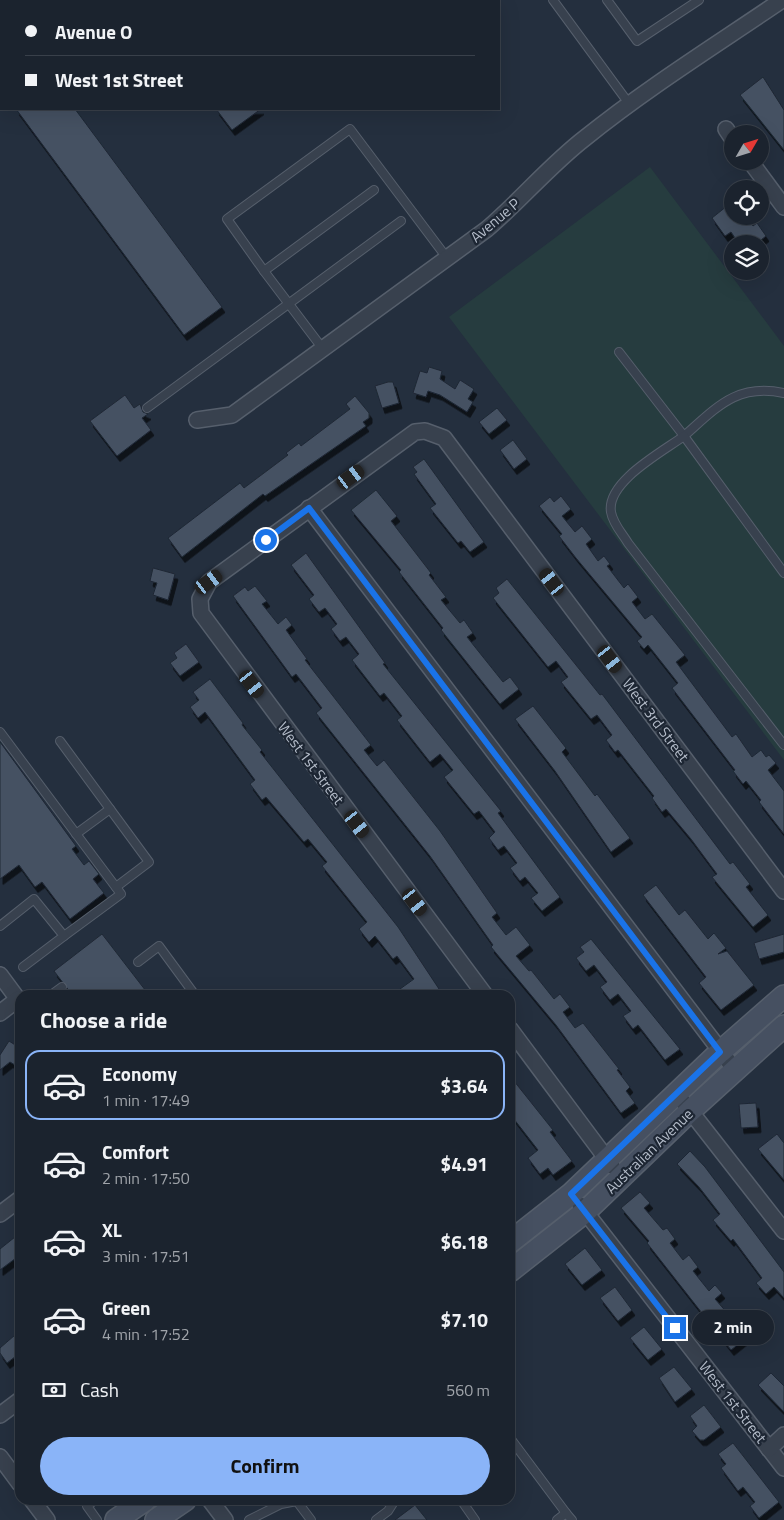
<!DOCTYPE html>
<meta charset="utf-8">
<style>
:root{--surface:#1b232e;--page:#282f3a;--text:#f1f3f6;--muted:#a0a4aa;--line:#39404a;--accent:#8ab4f8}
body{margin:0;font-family:"Titillium Web",sans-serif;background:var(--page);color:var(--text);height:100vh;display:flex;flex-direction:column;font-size:19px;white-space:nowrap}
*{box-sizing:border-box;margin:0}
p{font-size:16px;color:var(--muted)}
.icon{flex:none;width:28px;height:28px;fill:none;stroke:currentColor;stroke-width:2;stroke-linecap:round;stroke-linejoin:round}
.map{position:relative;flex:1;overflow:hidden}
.side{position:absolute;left:15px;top:990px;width:500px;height:515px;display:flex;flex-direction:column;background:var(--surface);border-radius:15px;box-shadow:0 5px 20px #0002,0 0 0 1px var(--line)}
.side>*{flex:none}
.banner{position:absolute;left:0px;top:0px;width:500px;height:110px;box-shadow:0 5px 20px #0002,0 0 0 1px var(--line);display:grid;align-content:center;height:110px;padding:0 25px;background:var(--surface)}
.needle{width:32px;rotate:51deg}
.tools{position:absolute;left:724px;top:125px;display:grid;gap:10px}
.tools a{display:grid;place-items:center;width:45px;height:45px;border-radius:50%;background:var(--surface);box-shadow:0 5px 20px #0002,0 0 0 1px var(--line);font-size:25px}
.end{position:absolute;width:22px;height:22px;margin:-11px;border:6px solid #1a73e8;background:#fff;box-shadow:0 0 0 2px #fff}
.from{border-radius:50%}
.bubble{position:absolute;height:35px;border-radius:18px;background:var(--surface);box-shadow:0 5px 20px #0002,0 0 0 1px var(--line);font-size:16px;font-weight:700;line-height:35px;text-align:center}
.car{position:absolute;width:15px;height:30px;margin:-15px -8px;border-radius:6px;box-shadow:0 0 4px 1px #0007;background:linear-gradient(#222 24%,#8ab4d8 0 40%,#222 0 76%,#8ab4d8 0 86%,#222 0)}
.banner b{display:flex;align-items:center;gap:18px;height:48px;font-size:19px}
.banner b+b{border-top:1px solid var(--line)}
.banner i{width:12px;height:12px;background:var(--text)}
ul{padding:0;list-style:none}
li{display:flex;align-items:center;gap:15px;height:70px;margin:0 10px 8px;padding:0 15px;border:2px solid transparent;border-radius:15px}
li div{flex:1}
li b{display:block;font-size:19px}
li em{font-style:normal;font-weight:700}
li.current{border-color:var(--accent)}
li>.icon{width:45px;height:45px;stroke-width:1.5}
h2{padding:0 25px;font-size:22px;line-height:60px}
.pay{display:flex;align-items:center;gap:12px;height:55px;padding:0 25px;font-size:19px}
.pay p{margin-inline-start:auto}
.primary-button{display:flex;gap:10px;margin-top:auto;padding:10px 25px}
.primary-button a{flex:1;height:58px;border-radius:30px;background:var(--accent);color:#111;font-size:20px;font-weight:700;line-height:58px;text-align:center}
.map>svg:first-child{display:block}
.green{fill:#263c3f}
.building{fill:#455162;stroke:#1f2835;filter:url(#shadow)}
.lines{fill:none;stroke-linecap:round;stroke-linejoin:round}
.lane-casing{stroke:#565f6c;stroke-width:10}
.street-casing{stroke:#565f6c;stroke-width:18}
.secondary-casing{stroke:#565f6c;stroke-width:24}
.lane{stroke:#38414e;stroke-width:8}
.street{stroke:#38414e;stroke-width:15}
.secondary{stroke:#465061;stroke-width:21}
.route{stroke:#1a73e8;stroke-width:6}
.labels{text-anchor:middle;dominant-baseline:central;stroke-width:4.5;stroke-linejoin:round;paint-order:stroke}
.street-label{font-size:15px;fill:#b4bcc9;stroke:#1d2633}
</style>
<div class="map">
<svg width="784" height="1520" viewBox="0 0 784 1520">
<defs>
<filter id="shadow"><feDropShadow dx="3" dy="5.5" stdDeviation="0" flood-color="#0009"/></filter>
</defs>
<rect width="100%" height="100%" fill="#242f3e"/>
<polygon class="green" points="650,167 784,346 784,760 449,317"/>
<g class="building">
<polygon points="763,77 784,110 784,150 740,95"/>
<polygon points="16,109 75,109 222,307 184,335"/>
<polygon points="216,109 261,109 232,130"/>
<polygon points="732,202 732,216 746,216 753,226 757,223 766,236 756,244 739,244 731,232 725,236 712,218"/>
<polygon points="429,367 442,371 440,379 455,389 460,380 474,389 468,399 473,402 467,412 440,395 428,391 426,397 413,393 420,371 427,373"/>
<polygon points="388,382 393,382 399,403 382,408 375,386"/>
<polygon points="125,395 134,408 140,404 143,412 148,414 142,418 151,430 117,456 90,421"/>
<polygon points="355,396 369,413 369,418 363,422 366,426 265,496 263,494 182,557 168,538 240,483 244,488 288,455 286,453 299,443 301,446 350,409 346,404"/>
<polygon points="497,408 507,420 489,434 479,422"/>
<polygon points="513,440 527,459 514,469 500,450"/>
<polygon points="424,459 484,542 470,552 461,541 458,543 430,508 436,504 414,474 417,472 413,467"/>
<polygon points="376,490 397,516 391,521 431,573 429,575 446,597 441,600 460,623 464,620 473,633 467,637 503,682 510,677 519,689 500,704 441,630 443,628 399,572 401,570 351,510"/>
<polygon points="561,496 571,509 562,516 575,532 582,526 592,539 586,544 598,561 604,556 610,564 607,566 624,588 628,584 638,597 632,602 645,619 652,614 685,655 676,662 732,737 736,734 752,757 761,750 766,757 769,755 776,763 768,770 784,791 784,834 759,802 761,800 746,781 743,784 733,771 735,770 672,688 678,683 648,645 644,649 637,641 642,637 576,558 559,536 562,534 539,506 550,497 554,502"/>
<polygon points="306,553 385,663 383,664 501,811 498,813 560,897 542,911 531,898 538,893 525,877 520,881 510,868 517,863 504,846 498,850 489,838 495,832 479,811 474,814 444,777 453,770 440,754 430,762 397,720 402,716 384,693 380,696 352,660 359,654 346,637 340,641 331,629 337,624 325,608 319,612 309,599 314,595 291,565"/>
<polygon points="153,568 175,574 168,600 153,595 157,583 150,581"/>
<polygon points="507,579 600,695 602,694 730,864 733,862 750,884 746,887 768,915 753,927 712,877 717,874 691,839 666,809 662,812 652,798 654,796 618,750 615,752 606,740 612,735 597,715 591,719 561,682 568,677 556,661 548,667 493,598 499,593 496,588"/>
<polygon points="255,586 267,601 262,604 278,624 286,617 292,625 286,630 307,659 305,660 371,745 364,750 377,766 384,760 440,831 497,913 492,917 506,935 516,927 530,945 516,956 529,971 531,970 554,999 560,994 570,1007 563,1012 575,1028 583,1023 619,1069 617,1070 630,1087 626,1091 635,1103 621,1113 556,1025 491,947 493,945 430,856 316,713 322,708 296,674 292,677 233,596 245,587 248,591"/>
<polygon points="186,644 199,662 180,676 170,663 177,658 174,653"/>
<polygon points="210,679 243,723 242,725 262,750 260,752 398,927 443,995 405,995 400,989 414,979 397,956 393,959 375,936 369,942 359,929 367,922 322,866 327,862 308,839 304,842 266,797 262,800 250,784 255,780 205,712 198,718 190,707 199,700 193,692"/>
<polygon points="533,706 566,748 562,752 595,796 597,794 630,838 611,852 555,771 515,719"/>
<polygon points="0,742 76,846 72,849 84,865 89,861 99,874 93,879 104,893 70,919 42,882 35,887 19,865 0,879"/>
<polygon points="656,885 679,915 685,910 708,939 714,933 726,948 718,954 727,951 754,985 721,1010 699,983 706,977 643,895"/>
<polygon points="102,934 149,995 73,995 67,988 54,971"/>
<polygon points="784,934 784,952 759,959 754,943"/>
<polygon points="591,939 680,1049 665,1060 638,1025 633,1029 623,1016 631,1011 618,994 610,1000 600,987 607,982 594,965 586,971 576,958 584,952 580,947"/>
<polygon points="9,1041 20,1048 20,1068 10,1062 0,1070 0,1055"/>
<polygon points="510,1076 553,1130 550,1132 572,1161 553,1175 548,1168 540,1174 528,1158 538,1150 510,1114"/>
<polygon points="756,1103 758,1127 741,1128 739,1104"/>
<polygon points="777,1134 784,1143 784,1180 758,1149"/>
<polygon points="690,1151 705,1167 784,1272 784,1298 774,1287 766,1294 756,1283 762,1278 733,1239 731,1241 713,1220 720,1214 699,1187 677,1164"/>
<polygon points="640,1192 650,1203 644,1208 663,1230 667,1228 675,1239 670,1243 683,1260 689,1255 698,1267 693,1271 709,1291 715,1285 722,1293 715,1299 729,1315 733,1312 741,1323 737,1327 746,1338 731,1350 647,1243 649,1241 621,1208"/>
<polygon points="20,1233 20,1255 0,1270 0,1249"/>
<polygon points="585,1248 602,1270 582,1285 565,1264"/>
<polygon points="615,1287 632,1310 618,1321 600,1298"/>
<polygon points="644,1327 662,1349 648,1360 630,1338"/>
<polygon points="15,1335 20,1341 20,1353 7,1363 0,1353 0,1348"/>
<polygon points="674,1367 692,1389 675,1402 659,1378"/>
<polygon points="771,1373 784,1386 784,1412 758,1385"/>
<polygon points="704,1405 721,1427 704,1440 700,1440 692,1431 697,1426 690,1416"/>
<polygon points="733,1443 779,1502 759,1518 750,1506 755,1502 743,1487 738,1491 721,1468 726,1464 718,1454"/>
<polygon points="415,1505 427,1520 395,1520"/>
</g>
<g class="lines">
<defs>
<g id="lane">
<polyline points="553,0 630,105"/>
<polyline points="607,0 637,41 699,0"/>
<polyline points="264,271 227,219 350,129 447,258"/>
<polyline points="323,349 264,271 374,190"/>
<path d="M 619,352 L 684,436 C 717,407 737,383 784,393"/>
<polyline points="147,408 401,221"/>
<path d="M 784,573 L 684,436 C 662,452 606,482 611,512 C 613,524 622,533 628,543 L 784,745"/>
<polyline points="0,732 121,894 64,936"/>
<polyline points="60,741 149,862 116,887"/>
<polyline points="76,834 110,809"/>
<polyline points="0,926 34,899 64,936 23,967"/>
<polyline points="138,962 159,946 195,995"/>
<polyline points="51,995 62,987"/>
<polyline points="510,1438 566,1513"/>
<polyline points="95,1500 87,1506 97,1520"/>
<polyline points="296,1500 311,1520"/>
<polyline points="461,1500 475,1520"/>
<polyline points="249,1520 281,1504 297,1501"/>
<polyline points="376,1520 388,1511 395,1500"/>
<polyline points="557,1520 566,1513 572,1520"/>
</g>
<g id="street">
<polyline points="726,129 732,138"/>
<polyline points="750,161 784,207"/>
<path d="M 197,420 L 232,415 L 487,229 C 521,200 550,165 585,138 C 647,88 716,45 782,0"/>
<polyline points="309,508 735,1070"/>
<polyline points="0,975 20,1002"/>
<polyline points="485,995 201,613 200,599 209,582 415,432 425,431 444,438 784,891"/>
<polyline points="0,1013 18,999"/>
<polyline points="510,1029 612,1166"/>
<polyline points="677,1094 784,1231"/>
<polyline points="580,1205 784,1468"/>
<polyline points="0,1214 20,1199"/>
<polyline points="0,1415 20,1400"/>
<polyline points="769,1449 784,1435"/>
<polyline points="0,1457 20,1484"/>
<polyline points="32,1500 47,1520"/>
<polyline points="210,1500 225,1520"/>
</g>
<g id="secondary">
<polyline points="510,1242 571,1194 720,1052 784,996"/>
<polyline points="510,1271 585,1212 690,1111 784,1026"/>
<polyline points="116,1520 145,1500"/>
<polyline points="156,1520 185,1500"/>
</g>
</defs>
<use href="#lane" class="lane-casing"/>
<use href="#street" class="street-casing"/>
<use href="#secondary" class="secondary-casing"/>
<use href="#lane" class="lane"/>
<use href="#street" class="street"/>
<use href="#secondary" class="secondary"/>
</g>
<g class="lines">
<polyline class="route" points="266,540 309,508 720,1052 571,1194 675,1328"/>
</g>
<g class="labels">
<g class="street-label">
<text transform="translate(495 220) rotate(-40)">Avenue P</text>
<text transform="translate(656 720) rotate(53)">West 3rd Street</text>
<text transform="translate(311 763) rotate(53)">West 1st Street</text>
<text transform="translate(649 1151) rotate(-44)">Australian Avenue</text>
<text transform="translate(733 1402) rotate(52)">West 1st Street</text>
</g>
</g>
</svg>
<div class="tools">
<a><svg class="needle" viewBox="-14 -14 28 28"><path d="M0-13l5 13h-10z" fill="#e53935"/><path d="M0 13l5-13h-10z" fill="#a0a4aa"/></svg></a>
<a><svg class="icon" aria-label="locate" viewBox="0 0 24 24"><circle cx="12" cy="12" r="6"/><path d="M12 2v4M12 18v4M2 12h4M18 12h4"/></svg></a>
<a><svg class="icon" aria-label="layers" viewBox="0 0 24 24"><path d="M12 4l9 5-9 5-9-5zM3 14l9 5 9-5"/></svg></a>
</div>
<i class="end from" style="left:266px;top:540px"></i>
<i class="end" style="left:675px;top:1328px"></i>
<div class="bubble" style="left:692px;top:1310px;width:82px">2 min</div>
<i class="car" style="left:351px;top:477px;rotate:54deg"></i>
<i class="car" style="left:209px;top:582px;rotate:54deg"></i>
<i class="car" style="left:552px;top:582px;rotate:323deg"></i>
<i class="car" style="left:610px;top:659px;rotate:143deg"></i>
<i class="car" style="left:252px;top:684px;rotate:143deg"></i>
<i class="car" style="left:357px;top:824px;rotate:143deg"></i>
<i class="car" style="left:415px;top:902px;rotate:143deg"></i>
<div class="banner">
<b><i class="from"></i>Avenue O</b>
<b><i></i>West 1st Street</b>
</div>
<section class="side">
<h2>Choose a ride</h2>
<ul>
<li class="current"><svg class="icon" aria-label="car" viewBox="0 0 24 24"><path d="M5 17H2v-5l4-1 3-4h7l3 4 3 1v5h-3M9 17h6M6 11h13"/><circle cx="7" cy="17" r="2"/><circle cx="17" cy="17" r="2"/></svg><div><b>Economy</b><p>1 min · 17:49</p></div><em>$3.64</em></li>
<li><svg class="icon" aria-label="car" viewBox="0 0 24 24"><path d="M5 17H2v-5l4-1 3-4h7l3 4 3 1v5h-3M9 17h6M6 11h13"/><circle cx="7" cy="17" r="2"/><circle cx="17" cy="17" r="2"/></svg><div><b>Comfort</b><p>2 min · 17:50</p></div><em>$4.91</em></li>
<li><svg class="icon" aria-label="car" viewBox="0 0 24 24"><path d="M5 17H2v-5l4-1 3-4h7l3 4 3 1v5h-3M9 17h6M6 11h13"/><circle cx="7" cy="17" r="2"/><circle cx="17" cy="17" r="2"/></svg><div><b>XL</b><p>3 min · 17:51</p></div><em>$6.18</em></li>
<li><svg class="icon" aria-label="car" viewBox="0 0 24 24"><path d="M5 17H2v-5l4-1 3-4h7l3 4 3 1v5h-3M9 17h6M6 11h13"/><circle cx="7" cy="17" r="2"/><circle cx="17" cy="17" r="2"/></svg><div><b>Green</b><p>4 min · 17:52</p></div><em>$7.10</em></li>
</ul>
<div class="pay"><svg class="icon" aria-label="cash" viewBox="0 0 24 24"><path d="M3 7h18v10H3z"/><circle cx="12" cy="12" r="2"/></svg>Cash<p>560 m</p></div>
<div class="primary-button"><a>Confirm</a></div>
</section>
</div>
